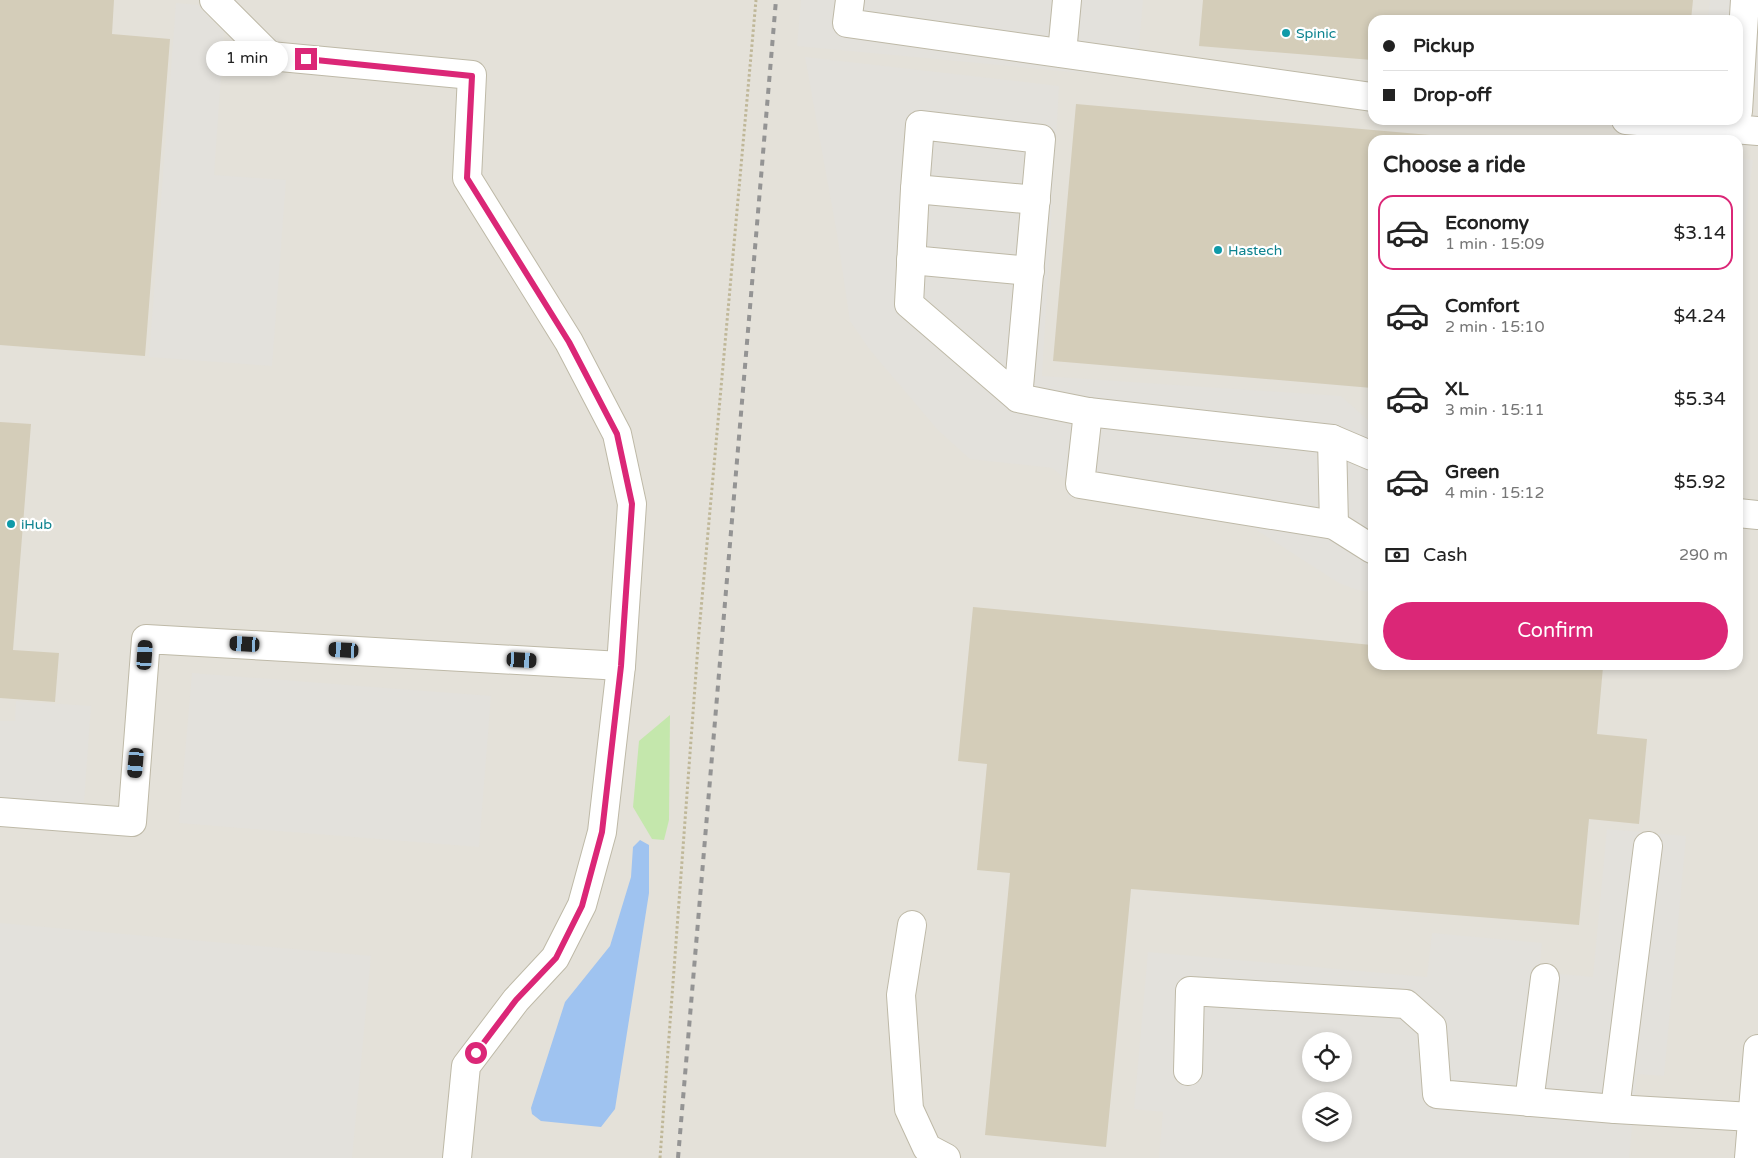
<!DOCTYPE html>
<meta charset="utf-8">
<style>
:root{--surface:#fff;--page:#f2f2f2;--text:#222;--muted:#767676;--line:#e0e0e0;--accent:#db2777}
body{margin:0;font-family:"Varela Round",sans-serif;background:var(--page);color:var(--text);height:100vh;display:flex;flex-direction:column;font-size:19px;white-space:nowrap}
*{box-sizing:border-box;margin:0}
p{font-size:16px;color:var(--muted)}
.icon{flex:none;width:28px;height:28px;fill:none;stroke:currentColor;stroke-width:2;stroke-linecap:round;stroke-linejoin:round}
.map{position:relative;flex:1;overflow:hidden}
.side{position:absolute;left:1368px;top:135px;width:375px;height:535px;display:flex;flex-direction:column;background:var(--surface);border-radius:15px;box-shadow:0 2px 8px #0003}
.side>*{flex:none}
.banner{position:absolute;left:1368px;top:15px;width:375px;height:110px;border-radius:15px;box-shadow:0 2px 8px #0003;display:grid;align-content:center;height:110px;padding:0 15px;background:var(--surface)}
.buttons{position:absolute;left:1302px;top:1032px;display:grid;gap:10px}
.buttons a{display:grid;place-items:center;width:50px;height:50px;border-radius:50%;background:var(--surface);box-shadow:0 2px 8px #0003;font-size:25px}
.end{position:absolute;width:22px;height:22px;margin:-11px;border:6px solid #db2777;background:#fff;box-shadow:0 0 0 2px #fff}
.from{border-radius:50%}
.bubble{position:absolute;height:35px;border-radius:18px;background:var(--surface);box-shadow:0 2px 8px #0003;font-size:16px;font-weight:600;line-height:35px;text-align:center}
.car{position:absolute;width:15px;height:30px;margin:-15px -8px;border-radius:6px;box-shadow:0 0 4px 1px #0007;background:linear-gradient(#222 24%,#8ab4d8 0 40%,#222 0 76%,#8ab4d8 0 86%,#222 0)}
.banner b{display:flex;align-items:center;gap:18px;height:48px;font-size:19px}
.banner b+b{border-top:1px solid var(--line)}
.banner i{width:12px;height:12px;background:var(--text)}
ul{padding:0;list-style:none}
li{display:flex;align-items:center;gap:15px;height:75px;margin:0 10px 8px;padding:0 5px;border:2px solid transparent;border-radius:15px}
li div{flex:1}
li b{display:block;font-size:19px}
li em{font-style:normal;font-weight:600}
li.on{border-color:var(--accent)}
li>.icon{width:45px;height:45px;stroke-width:1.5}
h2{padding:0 15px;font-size:22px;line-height:60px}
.pay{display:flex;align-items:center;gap:12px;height:55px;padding:0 15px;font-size:19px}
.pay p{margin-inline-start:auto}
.button{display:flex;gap:10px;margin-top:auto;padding:10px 15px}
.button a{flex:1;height:58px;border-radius:30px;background:var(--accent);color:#fff;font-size:20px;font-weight:600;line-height:58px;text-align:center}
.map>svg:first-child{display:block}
.industrial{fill:#e4e1d9;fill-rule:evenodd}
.green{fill:#c4e7ac}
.parking{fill:#e3e1dc;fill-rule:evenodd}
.water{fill:#9fc3f0}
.building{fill:#d4cdb9}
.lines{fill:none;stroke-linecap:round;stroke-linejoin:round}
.minor-casing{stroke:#beb9a7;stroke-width:30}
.path{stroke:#bfb798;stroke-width:3;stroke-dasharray:2.5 2.5;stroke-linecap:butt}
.minor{stroke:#fff;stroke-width:28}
.rail{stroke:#949494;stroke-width:4;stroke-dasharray:6 6;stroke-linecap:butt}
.route{stroke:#db2777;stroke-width:6}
.culture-dot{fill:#0f9aa8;stroke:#fff;stroke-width:2}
.labels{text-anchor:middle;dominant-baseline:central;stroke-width:4.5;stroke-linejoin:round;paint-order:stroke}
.culture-label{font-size:14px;fill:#0d838f;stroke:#fff;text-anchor:start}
</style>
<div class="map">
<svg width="1758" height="1158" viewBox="0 0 1758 1158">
<rect width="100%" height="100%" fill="#f2f0e4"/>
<path class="industrial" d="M 0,0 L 1758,0 L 1758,1158 L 0,1158 ZM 1372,20 L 1738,20 L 1738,120 L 1372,120 ZM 1372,140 L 1738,140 L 1738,665 L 1372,665 ZM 1311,1041 L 1344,1041 L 1344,1074 L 1311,1074 ZM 1311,1101 L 1344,1101 L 1344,1134 L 1311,1134 Z"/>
<polygon class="green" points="670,715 669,820 664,840 652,839 633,807 639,741"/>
<g class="parking">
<polygon points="801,0 1143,0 1136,78 797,46"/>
<polygon points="1710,0 1758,0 1758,87 1738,85 1738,20 1708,20"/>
<polygon points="176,3 198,5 224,32 214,175 286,180 272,366 149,357"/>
<polygon points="805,57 1059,86 1042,376 1341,396 1372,424 1372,592 1357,590 1339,583 1244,522 1214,514 1068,497 1068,481 1052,468 970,459 937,429 870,350 850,321 837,234"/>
<polygon points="1738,158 1753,160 1738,283"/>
<polygon points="192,673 491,696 479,847 179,823"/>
<polygon points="16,701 91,706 82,829 0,824 0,721 15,721"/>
<path d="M 1607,829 L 1686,836 L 1664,1076 L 1637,1074 L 1629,1158 L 1159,1158 L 1163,1112 L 1134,1109 L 1148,952 L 1427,977 L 1432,933 L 1542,943 L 1539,972 L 1593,977 ZM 1311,1041 L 1344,1041 L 1344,1074 L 1311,1074 ZM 1311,1101 L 1344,1101 L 1344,1134 L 1311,1134 Z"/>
<polygon points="0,923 371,956 352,1158 0,1158"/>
</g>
<polygon class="water" points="640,840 649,845 649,893 615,1109 601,1127 541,1121 532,1114 531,1108 565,1002 610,946 631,877 633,847"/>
<g class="building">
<polygon points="0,0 114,0 112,34 170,39 145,356 0,345"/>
<polygon points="1203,0 1693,0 1691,20 1372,20 1372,60 1199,46"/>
<polygon points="1076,104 1476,139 1476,140 1372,140 1372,388 1053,361"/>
<polygon points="0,422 31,424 13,650 59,653 55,702 0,698"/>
<polygon points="973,607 1372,645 1372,665 1585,665 1603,667 1597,734 1647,739 1639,824 1589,819 1579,925 1131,889 1106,1147 985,1135 1010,873 977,870 987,764 958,761"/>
</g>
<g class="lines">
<defs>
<g id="minor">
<polyline points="214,0 270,56 472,75 467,178 569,342 617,434 632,504 621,666 602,832 582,905 555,958 516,1000 466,1066 457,1158"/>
<polyline points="850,0 847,23 1372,97"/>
<polyline points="1062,53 1067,0"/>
<polyline points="1738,111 1745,0"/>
<polyline points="1626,120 1758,131"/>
<polyline points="915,189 1036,200"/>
<polyline points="911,260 1030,271"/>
<polyline points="1018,398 1041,139 920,125 915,189 909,304 1018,398 1088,412 1332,439 1372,456"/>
<polyline points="1088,412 1080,484 1334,525 1372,549"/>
<polyline points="1332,439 1334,525"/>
<polyline points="1738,513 1758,515"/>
<polyline points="0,812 132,822 146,639 621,666"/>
<polyline points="912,925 901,995 909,1109 927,1148 946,1158"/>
<polyline points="1188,1071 1190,991 1406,1004 1432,1027 1437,1094 1615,1109 1752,1117"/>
<polyline points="1529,1102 1545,978"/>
<polyline points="1615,1109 1648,846"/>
<polyline points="1749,1158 1758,1049"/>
</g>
</defs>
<use href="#minor" class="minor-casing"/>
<polyline class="path" points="660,1158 699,632 756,0"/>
<use href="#minor" class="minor"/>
<polyline class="rail" points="678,1158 776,0"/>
</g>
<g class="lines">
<polyline class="route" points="306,59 472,76 467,178 569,342 617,434 632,504 621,666 602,832 582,906 556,958 516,1000 476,1053"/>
</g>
<g class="culture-dot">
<circle cx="1286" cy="33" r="5"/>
<circle cx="1218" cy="250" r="5"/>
<circle cx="11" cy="524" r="5"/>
</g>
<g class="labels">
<g class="culture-label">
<text x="1296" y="33">Spinic</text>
<text x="1228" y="250">Hastech</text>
<text x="21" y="524">iHub</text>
</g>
</g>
</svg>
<div class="buttons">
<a><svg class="icon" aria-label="locate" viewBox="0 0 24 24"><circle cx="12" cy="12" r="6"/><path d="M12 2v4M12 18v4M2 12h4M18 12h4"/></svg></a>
<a><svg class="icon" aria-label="layers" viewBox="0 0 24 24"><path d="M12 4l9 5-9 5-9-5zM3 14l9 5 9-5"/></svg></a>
</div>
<i class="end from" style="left:476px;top:1053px"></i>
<i class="end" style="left:306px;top:59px"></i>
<div class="bubble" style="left:206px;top:41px;width:82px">1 min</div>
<i class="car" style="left:245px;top:644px;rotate:273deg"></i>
<i class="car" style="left:344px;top:650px;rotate:273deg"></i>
<i class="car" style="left:145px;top:655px;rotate:4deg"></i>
<i class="car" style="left:522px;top:660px;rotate:93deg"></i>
<i class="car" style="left:136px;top:763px;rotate:185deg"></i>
<div class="banner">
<b><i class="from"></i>Pickup</b>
<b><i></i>Drop-off</b>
</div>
<section class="side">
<h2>Choose a ride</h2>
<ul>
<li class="on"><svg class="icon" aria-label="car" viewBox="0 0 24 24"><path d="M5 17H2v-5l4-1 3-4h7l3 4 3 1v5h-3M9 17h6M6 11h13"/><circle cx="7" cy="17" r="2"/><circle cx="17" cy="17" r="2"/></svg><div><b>Economy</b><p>1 min · 15:09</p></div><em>$3.14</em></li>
<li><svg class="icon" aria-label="car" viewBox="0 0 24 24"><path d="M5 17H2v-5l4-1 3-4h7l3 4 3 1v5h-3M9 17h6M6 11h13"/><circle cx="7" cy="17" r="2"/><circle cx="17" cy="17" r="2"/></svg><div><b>Comfort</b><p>2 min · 15:10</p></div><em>$4.24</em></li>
<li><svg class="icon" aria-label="car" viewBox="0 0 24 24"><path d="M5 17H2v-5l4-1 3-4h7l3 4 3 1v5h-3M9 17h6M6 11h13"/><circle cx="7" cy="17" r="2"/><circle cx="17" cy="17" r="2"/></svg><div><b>XL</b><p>3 min · 15:11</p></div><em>$5.34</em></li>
<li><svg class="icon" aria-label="car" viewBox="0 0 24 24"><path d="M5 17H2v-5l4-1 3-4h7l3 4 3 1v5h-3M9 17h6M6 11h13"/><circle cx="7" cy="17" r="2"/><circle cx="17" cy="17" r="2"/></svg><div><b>Green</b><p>4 min · 15:12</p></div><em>$5.92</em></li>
</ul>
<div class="pay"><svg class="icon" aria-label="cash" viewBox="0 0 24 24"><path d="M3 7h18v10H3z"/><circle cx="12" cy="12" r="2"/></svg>Cash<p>290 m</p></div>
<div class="button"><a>Confirm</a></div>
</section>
</div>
